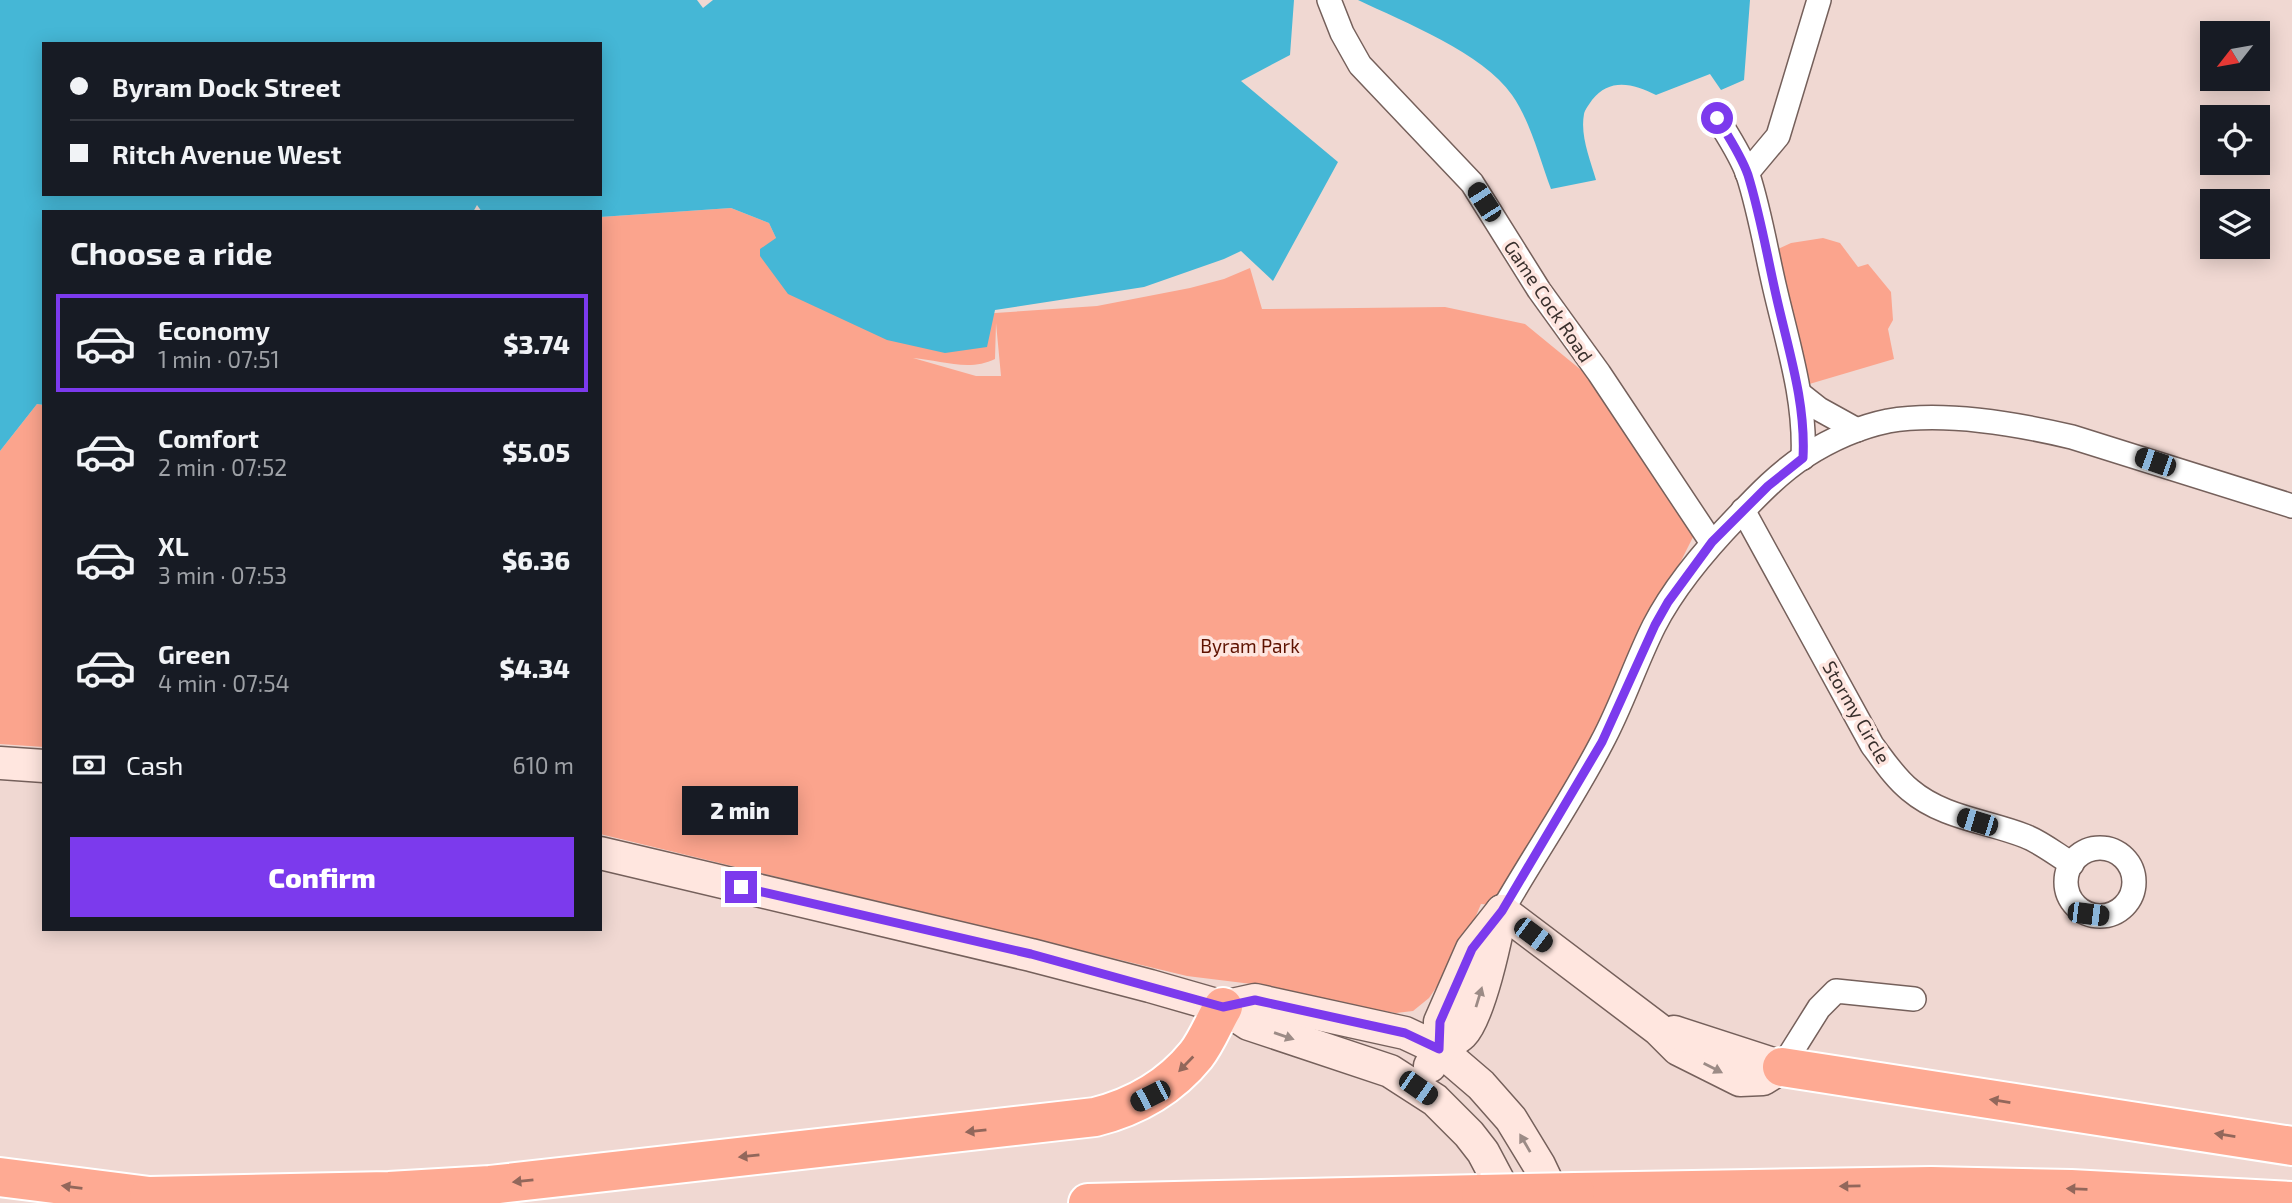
<!DOCTYPE html>
<meta charset="utf-8">
<style>
:root{--surface:#171b24;--page:#242831;--text:#f1f3f6;--muted:#9ea1a6;--line:#363941;--accent:#7c3aed}
body{margin:0;font-family:"Exo 2",sans-serif;background:var(--page);color:var(--text);height:100vh;display:flex;flex-direction:column;font-size:26px;white-space:nowrap}
*{box-sizing:border-box;margin:0}
p{font-size:23px;color:var(--muted)}
.icon{flex:none;width:38px;height:38px;fill:none;stroke:currentColor;stroke-width:2;stroke-linecap:round;stroke-linejoin:round}
.map{position:relative;flex:1;overflow:hidden}
.side{position:absolute;left:42px;top:210px;width:560px;height:721px;display:flex;flex-direction:column;background:var(--surface);border-radius:0px;box-shadow:0 4px 18px #0003}
.side>*{flex:none}
.banner{position:absolute;left:42px;top:42px;width:560px;height:154px;border-radius:0px;box-shadow:0 4px 18px #0003;display:grid;align-content:center;height:154px;padding:0 28px;background:var(--surface)}
.needle{width:46px;rotate:239deg}
.tools{position:absolute;left:2200px;top:21px;display:grid;gap:14px}
.tools a{display:grid;place-items:center;width:70px;height:70px;border-radius:0px;background:var(--surface);box-shadow:0 4px 18px #0003;font-size:35px}
.end{position:absolute;width:32px;height:32px;margin:-16px;border:9px solid #7c3aed;background:#fff;box-shadow:0 0 0 4px #fff}
.from{border-radius:50%}
.bubble{position:absolute;height:49px;border-radius:0px;background:var(--surface);box-shadow:0 4px 18px #0003;font-size:23px;font-weight:800;line-height:49px;text-align:center}
.car{position:absolute;width:21px;height:42px;margin:-21px -10px;border-radius:9px;box-shadow:0 0 5px 2px #0007;background:linear-gradient(#222 24%,#8ab4d8 0 40%,#222 0 76%,#8ab4d8 0 86%,#222 0)}
.banner b{display:flex;align-items:center;gap:24px;height:66px;font-size:26px}
.banner b+b{border-top:2px solid var(--line)}
.banner i{width:18px;height:18px;background:var(--text)}
ul{padding:0;list-style:none}
li{display:flex;align-items:center;gap:21px;height:98px;margin:0 14px 10px;padding:0 14px;border:4px solid transparent;border-radius:0px}
li div{flex:1}
li b{display:block;font-size:26px}
li em{font-style:normal;font-weight:800}
li.active{border-color:var(--accent)}
li>.icon{width:63px;height:63px;stroke-width:1.5}
h2{padding:0 28px;font-size:32px;line-height:84px}
.pay{display:flex;align-items:center;gap:18px;height:77px;padding:0 28px;font-size:26px}
.pay p{margin-inline-start:auto}
.button{display:flex;gap:14px;margin-top:auto;padding:14px 28px}
.button a{flex:1;height:80px;border-radius:0px;background:var(--accent);color:#fff;font-size:28px;font-weight:800;line-height:80px;text-align:center}
.map>svg:first-child{display:block}
.green{fill:#fba48d;fill-rule:evenodd}
.water{fill:#45b7d6;fill-rule:evenodd}
.lines{fill:none;stroke-linecap:round;stroke-linejoin:round}
.minor-casing{stroke:#75605b;stroke-width:26}
.secondary-casing{stroke:#75605b;stroke-width:35}
.motorway-casing{stroke:#fff;stroke-width:42}
.minor{stroke:#fff;stroke-width:23}
.secondary{stroke:#ffe6df;stroke-width:32}
.motorway{stroke:#feaa93;stroke-width:38}
.motorway-bridge-casing{stroke:#fff;stroke-width:42;stroke-linecap:butt}
.motorway-bridge{stroke:#feaa93;stroke-width:38}
.oneway{fill:#9c8b86}
.oneway2{fill:#92675b}
.route{stroke:#7c3aed;stroke-width:9}
.labels{text-anchor:middle;dominant-baseline:central;stroke-width:7;stroke-linejoin:round;paint-order:stroke}
.street-label{font-size:19px;fill:#39302d;stroke:#fee5df}
.park-label{font-size:19px;fill:#5e1200;stroke:#fee5df}
</style>
<div class="map">
<svg width="2292" height="1203" viewBox="0 0 2292 1203">
<rect width="100%" height="100%" fill="#f0d8d2"/>
<g class="green">
<path d="M 600,96 L 935,328 L 995,313 L 1097,306 L 1190,288 L 1224,279 L 1250,268 L 1262,309 L 1445,307 L 1525,324 L 1586,374 L 1694,535 L 1581,761 L 1493,905 L 1481,904 L 1461,951 L 1429,998 L 1413,1011 L 1396,1013 L 1323,1002 L 1276,987 L 1187,976 L 600,834 L 600,217 L 731,208 L 769,223 L 776,238 L 796,235 ZM 996,323 L 1001,376 L 976,376 L 913,358 C 940,360 969,372 995,359 Z"/>
<polygon points="1823,238 1840,243 1858,267 1868,264 1891,292 1893,320 1888,329 1894,359 1806,385 1775,265 1778,249 1791,243"/>
<polygon points="37,404 44,405 44,747 0,744 0,451"/>
</g>
<g class="water">
<path d="M 0,0 L 697,0 L 703,8 L 713,0 L 1294,0 L 1290,55 L 1241,81 L 1338,162 L 1273,281 L 1241,251 L 1224,259 L 1144,287 L 995,310 L 987,347 L 945,353 L 887,340 L 788,294 L 760,256 L 760,249 L 776,238 L 769,223 L 731,208 L 600,217 L 600,212 L 482,212 L 477,205 L 473,212 L 44,212 L 44,405 L 37,404 L 0,451 ZM 44,44 L 600,44 L 600,194 L 44,194 Z"/>
<path d="M 1358,0 L 1750,0 L 1744,80 L 1721,90 L 1710,74 L 1656,95 C 1634,84 1610,77 1592,100 C 1589,105 1585,109 1584,114 C 1580,136 1590,159 1596,180 L 1551,189 C 1540,160 1530,120 1512,95 C 1483,53 1404,22 1358,0 Z"/>
</g>
<g class="lines">
<defs>
<g id="minor">
<polyline points="1329,0 1342,33 1360,65 1472,183 1539,290 1599,373 1712,543"/>
<path d="M 1717,118 C 1728,136 1741,155 1748,175 C 1760,212 1766,251 1775,289 C 1788,345 1806,400 1803,458"/>
<polyline points="1747,173 1778,136 1819,0"/>
<polyline points="1800,394 1819,409 1857,430"/>
<path d="M 1743,510 L 1872,745 C 1884,761 1895,778 1910,790 C 1943,818 1987,821 2025,836 C 2041,842 2057,855 2072,864"/>
<circle cx="2100" cy="882" r="34"/>
<path d="M 1502,911 C 1534,855 1572,800 1602,742 C 1622,705 1635,664 1654,626 C 1675,585 1706,549 1738,516 C 1758,495 1780,472 1805,456 C 1830,440 1859,427 1888,421 C 1945,411 2017,424 2072,437 L 2292,506"/>
<polyline points="1782,1067 1819,1008 1836,991 1914,999"/>
</g>
<g id="secondary">
<polyline points="0,763 44,766"/>
<polyline points="600,853 1031,955 1150,986 1223,1007 1249,1024 1390,1071 1435,1100 1469,1134 1483,1152 1510,1203"/>
<polyline points="1502,911 1658,1029 1678,1049 1740,1080 1763,1079 1782,1067"/>
<polyline points="1223,1007 1255,1000 1405,1033 1439,1049 1481,1085 1511,1119 1539,1165 1557,1203"/>
<polyline points="1674,1032 1782,1067"/>
<path d="M 1439,1049 C 1446,1044 1456,1040 1462,1034 C 1478,1018 1493,950 1498,926"/>
<polyline points="1430,1066 1439,1049 1440,1022 1472,949 1502,911"/>
</g>
<g id="motorway">
<polyline points="1782,1067 2292,1146"/>
<polyline points="0,1177 173,1199"/>
<polyline points="1575,1192 1931,1186 2071,1189 2292,1201"/>
<path d="M 149,1196 L 389,1191 L 490,1185 L 1095,1117 C 1135,1107 1170,1087 1196,1055 C 1207,1041 1214,1022 1223,1007"/>
<polyline points="1088,1203 1481,1194"/>
</g>
</defs>
<use href="#minor" class="minor-casing"/>
<use href="#secondary" class="secondary-casing"/>
<use href="#motorway" class="motorway-casing"/>
<use href="#minor" class="minor"/>
<use href="#secondary" class="secondary"/>
<use href="#motorway" class="motorway"/>
<defs>
<polyline id="motorway-bridge" points="1481,1194 1575,1192"/>
</defs>
<use href="#motorway-bridge" class="motorway-bridge-casing"/>
<use href="#motorway-bridge" class="motorway-bridge"/>
</g>
<defs><path id="oneway-solid" d="M-6-.8H1V-3.2L6.5 0L1 3.2V.8H-6Z" transform="scale(1.75)"/></defs>
<g class="oneway">
<use href="#oneway-solid" transform="translate(1479 997) rotate(-73)"/>
<use href="#oneway-solid" transform="translate(1284 1036) rotate(19)"/>
<use href="#oneway-solid" transform="translate(1713 1068) rotate(27)"/>
<use href="#oneway-solid" transform="translate(1525 1143) rotate(-120)"/>
</g>
<g class="oneway2">
<use href="#oneway-solid" transform="translate(1186 1064) rotate(134)"/>
<use href="#oneway-solid" transform="translate(2000 1101) rotate(-171)"/>
<use href="#oneway-solid" transform="translate(976 1131) rotate(174)"/>
<use href="#oneway-solid" transform="translate(2225 1135) rotate(-171)"/>
<use href="#oneway-solid" transform="translate(749 1156) rotate(174)"/>
<use href="#oneway-solid" transform="translate(523 1181) rotate(174)"/>
<use href="#oneway-solid" transform="translate(1850 1186) rotate(179)"/>
<use href="#oneway-solid" transform="translate(72 1187) rotate(-173)"/>
<use href="#oneway-solid" transform="translate(2077 1189) rotate(-178)"/>
</g>
<g class="lines">
<path class="route" d="M 741,887 L 1031,954 L 1223,1007 L 1255,1000 L 1405,1033 L 1439,1049 L 1440,1022 L 1472,949 L 1502,911 L 1602,742 L 1655,625 L 1668,602 L 1712,542 L 1768,486 L 1803,458 C 1806,402 1788,349 1776,295 C 1767,255 1760,214 1748,175 C 1741,155 1728,136 1717,118"/>
</g>
<g class="labels">
<g class="street-label">
<text transform="translate(1549 301) rotate(56)">Game Cock Road</text>
<text transform="translate(1857 712) rotate(60)">Stormy Circle</text>
</g>
<g class="park-label">
<text x="1250" y="645">Byram Park</text>
</g>
</g>
</svg>
<div class="tools">
<a><svg class="needle" viewBox="-14 -14 28 28"><path d="M0-13l5 13h-10z" fill="#e53935"/><path d="M0 13l5-13h-10z" fill="#9ea1a6"/></svg></a>
<a><svg class="icon" aria-label="locate" viewBox="0 0 24 24"><circle cx="12" cy="12" r="6"/><path d="M12 2v4M12 18v4M2 12h4M18 12h4"/></svg></a>
<a><svg class="icon" aria-label="layers" viewBox="0 0 24 24"><path d="M12 4l9 5-9 5-9-5zM3 14l9 5 9-5"/></svg></a>
</div>
<i class="end from" style="left:1717px;top:118px"></i>
<i class="end" style="left:741px;top:887px"></i>
<div class="bubble" style="left:682px;top:786px;width:116px">2 min</div>
<i class="car" style="left:1484px;top:202px;rotate:327deg"></i>
<i class="car" style="left:2155px;top:462px;rotate:289deg"></i>
<i class="car" style="left:1977px;top:822px;rotate:287deg"></i>
<i class="car" style="left:2088px;top:914px;rotate:97deg"></i>
<i class="car" style="left:1533px;top:935px;rotate:127deg"></i>
<i class="car" style="left:1418px;top:1088px;rotate:125deg"></i>
<i class="car" style="left:1150px;top:1096px;rotate:243deg"></i>
<div class="banner">
<b><i class="from"></i>Byram Dock Street</b>
<b><i></i>Ritch Avenue West</b>
</div>
<section class="side">
<h2>Choose a ride</h2>
<ul>
<li class="active"><svg class="icon" aria-label="car" viewBox="0 0 24 24"><path d="M5 17H2v-5l4-1 3-4h7l3 4 3 1v5h-3M9 17h6M6 11h13"/><circle cx="7" cy="17" r="2"/><circle cx="17" cy="17" r="2"/></svg><div><b>Economy</b><p>1 min · 07:51</p></div><em>$3.74</em></li>
<li><svg class="icon" aria-label="car" viewBox="0 0 24 24"><path d="M5 17H2v-5l4-1 3-4h7l3 4 3 1v5h-3M9 17h6M6 11h13"/><circle cx="7" cy="17" r="2"/><circle cx="17" cy="17" r="2"/></svg><div><b>Comfort</b><p>2 min · 07:52</p></div><em>$5.05</em></li>
<li><svg class="icon" aria-label="car" viewBox="0 0 24 24"><path d="M5 17H2v-5l4-1 3-4h7l3 4 3 1v5h-3M9 17h6M6 11h13"/><circle cx="7" cy="17" r="2"/><circle cx="17" cy="17" r="2"/></svg><div><b>XL</b><p>3 min · 07:53</p></div><em>$6.36</em></li>
<li><svg class="icon" aria-label="car" viewBox="0 0 24 24"><path d="M5 17H2v-5l4-1 3-4h7l3 4 3 1v5h-3M9 17h6M6 11h13"/><circle cx="7" cy="17" r="2"/><circle cx="17" cy="17" r="2"/></svg><div><b>Green</b><p>4 min · 07:54</p></div><em>$4.34</em></li>
</ul>
<div class="pay"><svg class="icon" aria-label="cash" viewBox="0 0 24 24"><path d="M3 7h18v10H3z"/><circle cx="12" cy="12" r="2"/></svg>Cash<p>610 m</p></div>
<div class="button"><a>Confirm</a></div>
</section>
</div>
